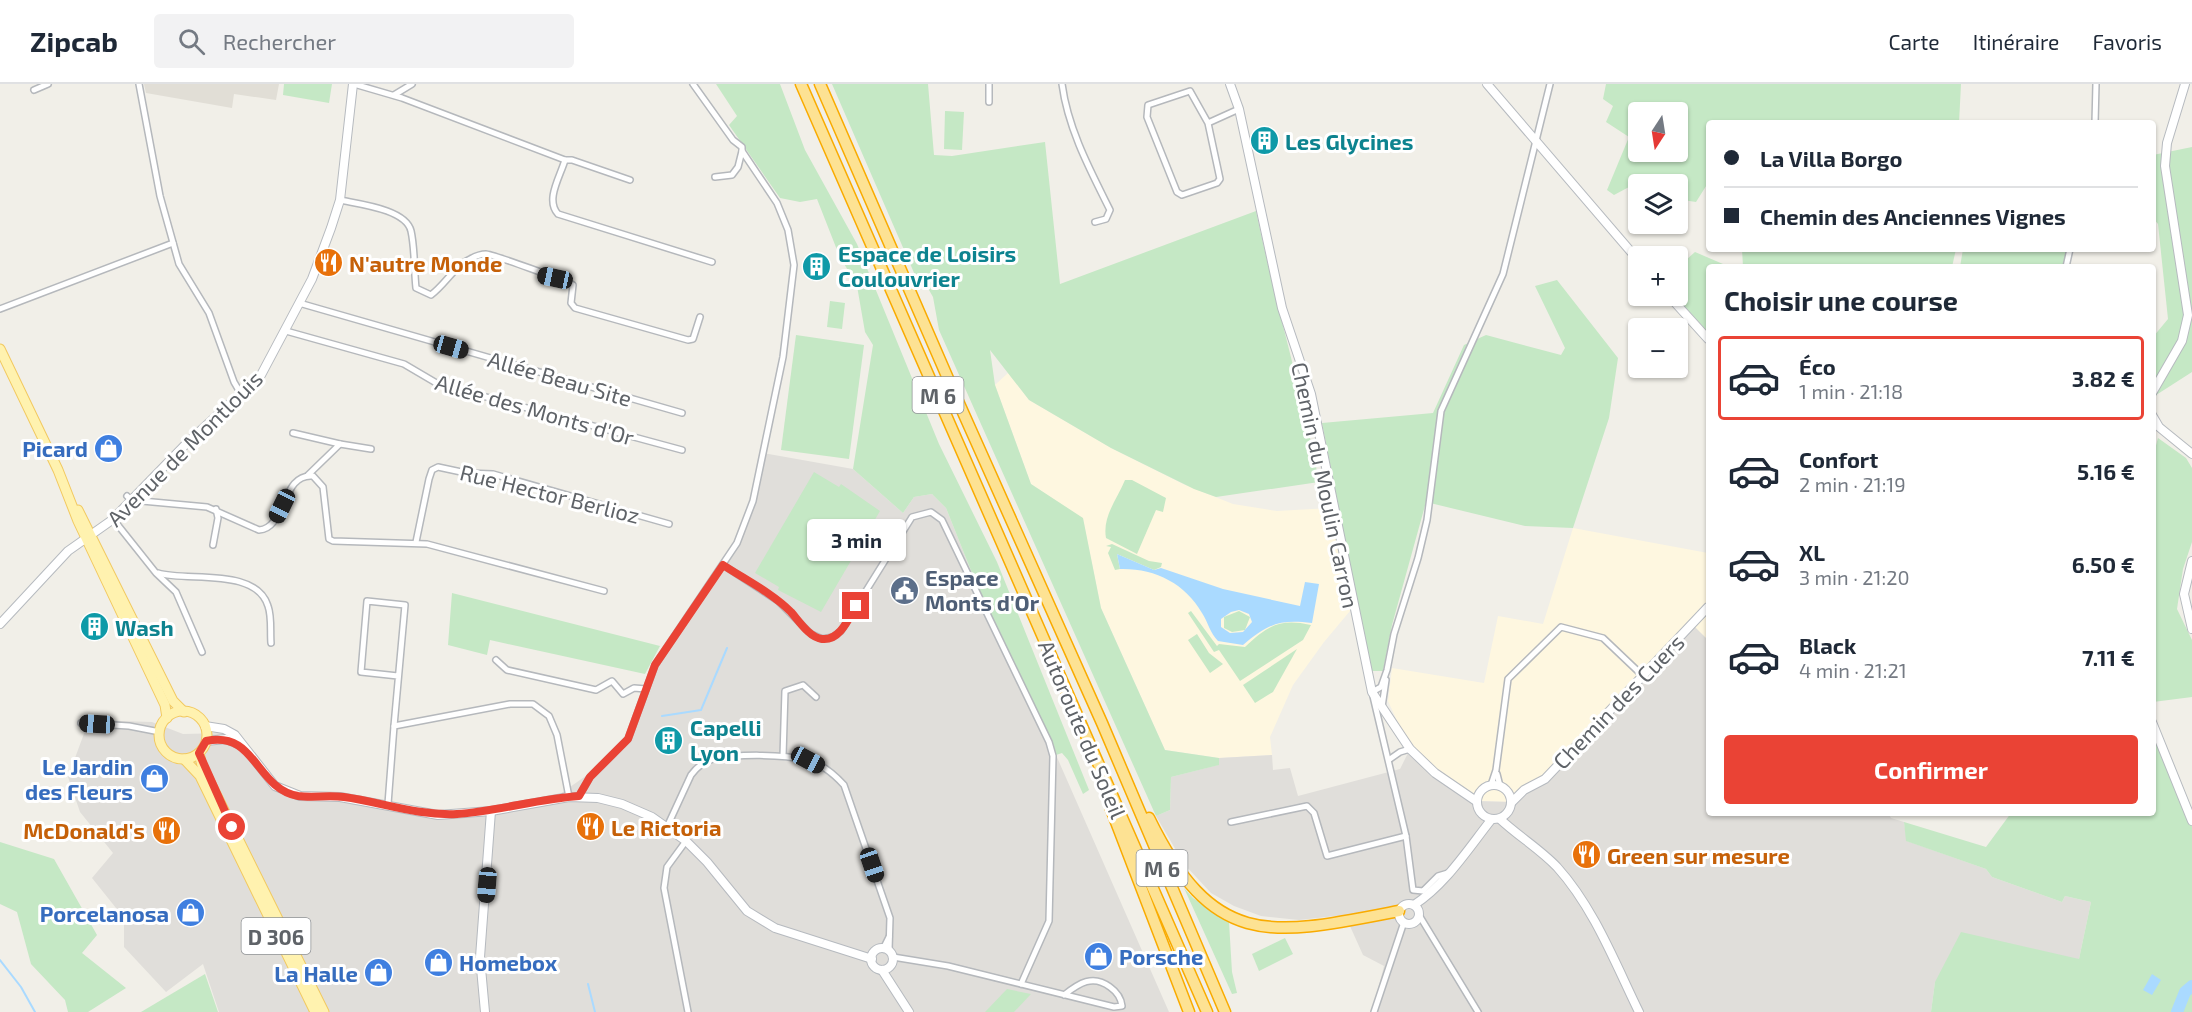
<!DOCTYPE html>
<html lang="fr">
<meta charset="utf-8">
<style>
:root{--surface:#fff;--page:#f2f2f3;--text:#1f2937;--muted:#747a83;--line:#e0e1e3;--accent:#ea4335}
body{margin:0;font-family:"Exo 2",sans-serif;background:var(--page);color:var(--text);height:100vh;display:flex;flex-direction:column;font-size:22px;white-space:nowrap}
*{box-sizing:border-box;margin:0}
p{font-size:20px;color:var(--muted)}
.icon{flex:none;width:33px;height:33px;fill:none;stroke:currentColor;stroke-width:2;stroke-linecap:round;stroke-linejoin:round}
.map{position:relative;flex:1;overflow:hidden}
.details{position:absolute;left:1706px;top:180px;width:450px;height:552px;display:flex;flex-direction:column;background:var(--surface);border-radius:6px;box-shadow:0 2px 4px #0004}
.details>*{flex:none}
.hud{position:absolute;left:1706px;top:36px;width:450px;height:132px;border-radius:6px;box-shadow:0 2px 4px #0004;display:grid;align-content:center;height:132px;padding:0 18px;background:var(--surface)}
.needle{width:39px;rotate:192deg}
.controls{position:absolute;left:1628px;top:18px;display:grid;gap:12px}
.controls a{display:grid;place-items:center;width:60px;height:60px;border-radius:6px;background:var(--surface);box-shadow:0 2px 4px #0004;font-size:30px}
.end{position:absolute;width:27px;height:27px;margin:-14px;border:8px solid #ea4335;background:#fff;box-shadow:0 0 0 3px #fff}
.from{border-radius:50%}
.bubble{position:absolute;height:42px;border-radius:6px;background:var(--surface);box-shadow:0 2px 4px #0004;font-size:20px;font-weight:700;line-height:42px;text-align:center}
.car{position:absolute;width:18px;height:36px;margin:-18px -9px;border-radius:8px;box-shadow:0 0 4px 2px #0007;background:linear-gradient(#222 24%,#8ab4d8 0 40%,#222 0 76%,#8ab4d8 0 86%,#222 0)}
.hud b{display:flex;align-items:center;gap:21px;height:57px;font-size:22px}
.hud b+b{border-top:2px solid var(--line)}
.hud i{width:15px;height:15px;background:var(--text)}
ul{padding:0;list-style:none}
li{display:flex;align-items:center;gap:18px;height:84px;margin:0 12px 9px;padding:0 6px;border:3px solid transparent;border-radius:6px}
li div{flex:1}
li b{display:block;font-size:22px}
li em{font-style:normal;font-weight:700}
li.current{border-color:var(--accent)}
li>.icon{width:54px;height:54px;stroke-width:1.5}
h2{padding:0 18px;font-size:27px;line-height:72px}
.cta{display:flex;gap:12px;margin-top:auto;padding:12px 18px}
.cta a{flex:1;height:69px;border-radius:6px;background:var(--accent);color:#fff;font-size:24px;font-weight:700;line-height:69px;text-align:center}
header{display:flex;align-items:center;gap:36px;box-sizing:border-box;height:84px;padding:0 30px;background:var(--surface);border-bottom:2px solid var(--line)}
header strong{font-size:28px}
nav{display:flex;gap:33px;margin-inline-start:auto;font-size:21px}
.search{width:420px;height:54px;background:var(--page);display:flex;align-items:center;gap:15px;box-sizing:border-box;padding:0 21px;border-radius:6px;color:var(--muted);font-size:22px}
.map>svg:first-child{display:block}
.commercial{fill:#fef7e0}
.industrial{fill:#e0deda}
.education{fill:#e1ded6}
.green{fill:#c5e8c5;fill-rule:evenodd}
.water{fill:#aadaff;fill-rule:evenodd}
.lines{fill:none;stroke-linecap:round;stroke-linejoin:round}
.stream{stroke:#aadaff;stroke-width:2}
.river{stroke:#aadaff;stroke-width:12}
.street-casing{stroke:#b5b8bc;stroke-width:8}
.secondary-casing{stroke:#b6babf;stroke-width:10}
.primary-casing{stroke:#f2c960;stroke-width:11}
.highway-casing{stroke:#f9ab00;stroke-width:13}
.street{stroke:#fff;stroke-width:5}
.secondary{stroke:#fff;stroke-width:8}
.primary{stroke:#fff2af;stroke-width:9}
.highway{stroke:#fde293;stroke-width:10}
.route{stroke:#ea4335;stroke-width:8}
.labels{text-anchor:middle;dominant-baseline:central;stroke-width:6;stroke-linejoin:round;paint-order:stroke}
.shield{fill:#fff;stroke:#8f9295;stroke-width:1.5}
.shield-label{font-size:21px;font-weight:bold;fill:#5f6368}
.culture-label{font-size:22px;font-weight:bold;fill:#0d838f;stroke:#fff;text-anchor:start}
.food-label{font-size:22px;font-weight:bold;fill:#c56008;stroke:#fff;text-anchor:start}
.street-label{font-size:22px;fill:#5f6368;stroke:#fff}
.shop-label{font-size:22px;font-weight:bold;fill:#366cbe;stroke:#fff;text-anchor:end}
.service-label{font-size:22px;font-weight:bold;fill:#4e5e75;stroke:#fff;text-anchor:start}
</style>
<header>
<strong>Zipcab</strong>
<div class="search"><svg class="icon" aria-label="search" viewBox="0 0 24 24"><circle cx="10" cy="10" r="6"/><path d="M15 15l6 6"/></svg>Rechercher</div>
<nav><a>Carte</a><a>Itinéraire</a><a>Favoris</a></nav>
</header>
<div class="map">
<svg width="2192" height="928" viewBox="0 0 2192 928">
<rect width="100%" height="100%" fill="#f1efe8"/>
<g class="commercial">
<polygon points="1008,289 1029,316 1111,364 1183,400 1233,420 1277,427 1330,424 1350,527 1324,558 1293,601 1270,653 1272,671 1219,674 1165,666 1101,524 1083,435 1031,400 995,301"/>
<polygon points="1573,444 1708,469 1708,556 1695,544 1559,680 1512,718 1476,717 1410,665 1388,617 1392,584 1484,599 1498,532 1543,540"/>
</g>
<g class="industrial">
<polygon points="763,369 853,385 903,429 914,413 932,410 946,424 980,509 1056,671 1169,928 219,928 203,880 166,908 124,863 124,834 92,794 113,769 80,728 68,693 89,636 152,638 183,650 226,649 288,709 388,720 440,732 553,715 624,665 631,655 661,575 711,503 743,447"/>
<polygon points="1695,543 1708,556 1708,729 1888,729 1891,734 1904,738 1907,757 1986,785 1992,793 2062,818 2065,812 2091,818 2079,875 1935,898 1931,928 1372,928 1384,882 1363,871 1345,831 1299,836 1261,832 1234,822 1211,809 1184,780 1156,732 1170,726 1171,693 1218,681 1219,674 1272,671 1273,686 1290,684 1298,712 1400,685 1410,665 1476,717 1512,718 1535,702 1643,592"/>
</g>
<polygon class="education" points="144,0 279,0 276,16 234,10 232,24 146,9"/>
<g class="green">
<polygon points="284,0 332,0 329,19 283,11"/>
<polygon points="716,0 780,0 805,66 857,160 939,360 997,478 1089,706 1083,710 1068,676 1062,669 1056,671 980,509 946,424 932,410 914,413 903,429 853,385 873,261 865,248 857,202 839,171 817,115 800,118 780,114 729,41 737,32"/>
<path d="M 832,0 L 928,0 L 934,71 L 952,72 L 1045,58 L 1060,200 L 1256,127 C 1275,218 1302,307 1319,398 L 1216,413 L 1194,405 L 1111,364 L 1029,316 L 990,266 L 995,301 L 1031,400 L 1083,434 L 1101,524 L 1165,666 L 1219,674 L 1219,681 L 1171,693 L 1170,726 L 1156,732 L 939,246 L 933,213 L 925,199 L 918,198 Z"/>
<path d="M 1606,0 L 1961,0 L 1959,39 L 1708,39 L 1708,99 L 1696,118 L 1683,116 L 1677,124 L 1677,100 L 1638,100 L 1638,107 L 1629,103 L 1614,111 L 1607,106 L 1629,53 L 1606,38 L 1613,22 L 1603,15 ZM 1638,28 L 1677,28 L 1677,68 L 1638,68 Z"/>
<polygon points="945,27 964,28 962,66 944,65"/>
<polygon points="2192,63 2192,288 2153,313 2153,253 2168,235 2158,140 2153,134 2153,71"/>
<polygon points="1742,165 1956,165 1952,183 1743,183"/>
<path d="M 1963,165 C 2001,165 2033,172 2070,165 L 2064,183 L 1960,183 Z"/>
<polygon points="1695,168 1730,183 1708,183 1708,248 1675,212 1677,212 1677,184"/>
<polygon points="1557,196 1618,274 1609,334 1573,444 1525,442 1426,418 1392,541 1383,587 1371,587 1322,339 1433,329 1464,261 1486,251 1561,271 1565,264 1535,202"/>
<polygon points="830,217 845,219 842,245 827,243"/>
<polygon points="796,251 864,261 849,375 781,366"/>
<polygon points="2158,354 2186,374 2192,384 2192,458 2183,485 2177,525 2192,556 2192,613 2153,618 2152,376"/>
<polygon points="814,388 839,403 841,400 880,427 821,528 778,506 779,503 755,489"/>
<path d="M 1125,396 L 1132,396 L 1166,414 L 1163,428 L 1156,426 L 1137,470 L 1106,454 C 1102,432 1118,414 1125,396 Z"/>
<polygon points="1112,460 1149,477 1162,479 1161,483 1154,486 1117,470 1120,485 1115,486 1108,469 1111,463 1106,462"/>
<polygon points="452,509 660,562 645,590 490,556 487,571 448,561"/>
<path d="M 1191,527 L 1217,562 L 1219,560 L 1245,563 C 1268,542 1279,534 1311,541 L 1303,556 L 1240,597 L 1219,566 L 1214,568 L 1188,529 Z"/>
<polygon points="1239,527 1250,533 1245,546 1232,548 1224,544 1224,533"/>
<polygon points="1197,550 1209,569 1223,580 1210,589 1188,556"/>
<polygon points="1297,565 1273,608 1255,619 1243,601"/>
<polygon points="2153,638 2192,737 2192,928 1931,928 1935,898 1961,848 2079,875 2091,818 2065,812 2062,818 1992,793 1986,785 1906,757 1904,738 1986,763 2011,729 2152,729"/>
<polygon points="0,758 54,775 97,851 82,869 126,904 88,928 68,928 65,916 31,880 17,828 0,820"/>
<polygon points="1184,804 1193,814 1229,838 1232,888 1237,909 1232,910"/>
<polygon points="1285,854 1293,870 1259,887 1252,870"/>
<polygon points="205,890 218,928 141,928"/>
<polygon points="1007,905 1031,910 1014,928 985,928"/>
</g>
<g class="water">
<path d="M 1117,470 L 1154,486 L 1161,484 L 1223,505 L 1300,522 L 1305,498 L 1319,500 L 1312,539 C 1279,535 1268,540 1243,561 L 1218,557 C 1210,549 1208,538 1202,529 C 1185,499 1154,484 1120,485 ZM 1239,526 L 1249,530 L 1252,538 L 1243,548 L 1230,549 L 1221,543 L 1221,535 L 1231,528 Z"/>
<polygon points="2152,890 2161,896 2152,911 2143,906"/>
</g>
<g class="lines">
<g class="stream">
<polyline points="662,632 701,626 727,564"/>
<polyline points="0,876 21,903 35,928"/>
<polyline points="588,900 595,928"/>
</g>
<polyline class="river" points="2177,928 2185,908 2192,902"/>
<defs>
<g id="street">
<polyline points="139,0 160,112 179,180 209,229 234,298 241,310"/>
<path d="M 354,0 L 402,14 L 565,76 C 560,93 545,116 558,130 L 712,178"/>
<path d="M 1062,0 C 1068,45 1090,86 1110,126 L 1106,135 L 1095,138"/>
<polyline points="34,6 48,0"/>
<polyline points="394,11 412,0"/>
<polyline points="989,18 989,0"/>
<polyline points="1208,39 1220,95 1217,99 1182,111 1177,108 1147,33 1148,21 1190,7 1208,39 1239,25"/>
<polyline points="2095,39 2096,0"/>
<polyline points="565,76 572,76 630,96"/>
<polyline points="715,93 732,91 738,83 742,67"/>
<path d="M 340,116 C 358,120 406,125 411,147 C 415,165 414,186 416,204 L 431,211 C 446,200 455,181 472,174 C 475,172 482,170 486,170 C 492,170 569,198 573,201 L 571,219 L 575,224 L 688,256 L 693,255 L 700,233"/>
<polyline points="2066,183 2070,165"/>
<polyline points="299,219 682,329"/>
<polyline points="0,225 173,159"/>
<polyline points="286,247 404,280 438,300 682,366"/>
<polyline points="293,349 340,360 308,391"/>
<polyline points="340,360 371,365"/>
<path d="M 127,412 L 131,416 L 207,423 L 259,446 C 287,444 281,389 313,392 L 323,403 L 329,455 L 333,457 L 427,460 L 604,507"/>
<polyline points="113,435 156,489 176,508 202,568"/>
<polyline points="416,458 429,395 432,386 438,383 466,389 493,390 669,440"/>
<polyline points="213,461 218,434 216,425"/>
<polyline points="723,481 778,517 811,550 822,555 833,553 841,547 912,433 931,428 942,436 1049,658 1053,672 1049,837 1021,900"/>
<path d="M 158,489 C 188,498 256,483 268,522 C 272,533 270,548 271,559"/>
<polyline points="496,576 507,586 596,606 612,597 623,610 634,604 646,605"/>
<polyline points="1382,623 1386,596"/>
<polyline points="81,639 129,642 160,648"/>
<polyline points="394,642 405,521 367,517 361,588 398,592"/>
<polyline points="783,672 785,607 803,601 816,613"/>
<polyline points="1390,675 1400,668 1410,665"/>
<polyline points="1497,690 1500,702"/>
<polyline points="1491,701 1496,686 1508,595 1561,543 1603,554 1643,592"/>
<polyline points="579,712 590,693 628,655 655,581 737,459 753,417 783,273 794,181 788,146 777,119 742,67 742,63 733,56 693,0"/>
<polyline points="388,720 394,642 510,620 533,620 549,632 557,651 569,713"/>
<polyline points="1231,738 1307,722 1314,729 1327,772 1406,752"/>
<path d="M 667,743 L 691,691 C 697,683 704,677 713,675 C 737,670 782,670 806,676 C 820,679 834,690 844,701 L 890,834 L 889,866"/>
<polyline points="686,757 667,783 664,804 688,928"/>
<polyline points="1448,789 1438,792 1423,807 1413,806 1406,752 1372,608 1381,603 1387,586 1394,550 1418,474 1427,436 1441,327 1503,190 1550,0"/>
<polyline points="1419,831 1478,928"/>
<polyline points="883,865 889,853"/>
<path d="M 893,873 L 948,882 L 1114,923 L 1122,922 C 1121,913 1117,908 1110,903 C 1093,890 1079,899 1064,911"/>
<polyline points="1374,928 1404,838"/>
</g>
<g id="secondary">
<polyline points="1230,0 1239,25 1282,224 1311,310 1372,608 1410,665 1435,689 1476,717"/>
<polyline points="1487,0 1638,176"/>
<polyline points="1669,212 1708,255"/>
<polyline points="2152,309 2182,257 2188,231 2165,82 2167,59 2185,0"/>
<polyline points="2152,331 2159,343 2192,370"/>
<polyline points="2192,477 2184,510 2192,545"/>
<polyline points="0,540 68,467 112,436 185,361 261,291 312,195 331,144 340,116 353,0"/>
<polyline points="2152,638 2192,737"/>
<polyline points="205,642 224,645 235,651 275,702 300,712 340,713 438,731 491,727 569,713 598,714 622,720 652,733 686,757 707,778 747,827 775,844 872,875"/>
<polyline points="206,657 226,655 240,661"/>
<circle cx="1494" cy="718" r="17"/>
<polyline points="1512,718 1524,706 1545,695 1708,523"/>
<path d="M 1500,735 C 1518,752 1540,765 1557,783 C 1594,824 1615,879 1639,928"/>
<circle cx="1409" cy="830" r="10"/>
<path d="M 1414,821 C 1446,800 1468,765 1491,736"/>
<circle cx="882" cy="875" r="11"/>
<polyline points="882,886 909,928"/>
<polyline points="485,928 480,873 491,727"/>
</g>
<g id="primary">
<polyline points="0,265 58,386 78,437 165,621 167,634"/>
<polyline points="78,426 173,617 184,628"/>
<circle cx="183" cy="651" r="24"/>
<polyline points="199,669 202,682 324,928"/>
<polyline points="184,675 200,692 315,928"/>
</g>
<g id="highway">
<polyline points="801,0 1207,928"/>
<polyline points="820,0 953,306 1102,639 1225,928"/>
<polyline points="1111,725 1189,928"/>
<path d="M 1149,734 C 1214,867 1271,852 1399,827"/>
</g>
</defs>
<use href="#street" class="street-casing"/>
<use href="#secondary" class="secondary-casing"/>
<use href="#primary" class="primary-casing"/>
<use href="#highway" class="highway-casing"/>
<use href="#street" class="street"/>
<use href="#secondary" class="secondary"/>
<use href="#primary" class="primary"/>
<use href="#highway" class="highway"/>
</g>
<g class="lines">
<path class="route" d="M 232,743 L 199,669 L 206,657 C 256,646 255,704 298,712 C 313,714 328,711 344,713 C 381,718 418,732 457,730 C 498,727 538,715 579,712 L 590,693 L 628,655 L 655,581 L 723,481 C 746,496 772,509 791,528 C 799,537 810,554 822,555 C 840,557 849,534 856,522"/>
</g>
<defs>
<symbol id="building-disc" viewBox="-11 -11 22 22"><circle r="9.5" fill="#0f9aa8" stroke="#fff"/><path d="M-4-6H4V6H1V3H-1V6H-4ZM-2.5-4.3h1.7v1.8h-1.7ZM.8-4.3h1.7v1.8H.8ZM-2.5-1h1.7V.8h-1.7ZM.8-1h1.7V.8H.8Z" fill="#fff"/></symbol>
<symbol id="restaurant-disc" viewBox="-11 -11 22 22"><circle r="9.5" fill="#e8710a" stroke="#fff"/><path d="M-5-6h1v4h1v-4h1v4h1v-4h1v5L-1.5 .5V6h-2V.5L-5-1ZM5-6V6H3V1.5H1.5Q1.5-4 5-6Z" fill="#fff"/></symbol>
<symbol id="shop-disc" viewBox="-11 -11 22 22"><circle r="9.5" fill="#3f7fe0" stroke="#fff"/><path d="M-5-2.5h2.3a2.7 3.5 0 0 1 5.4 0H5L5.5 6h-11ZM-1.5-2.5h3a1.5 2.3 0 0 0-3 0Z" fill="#fff"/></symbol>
<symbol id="civic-disc" viewBox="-11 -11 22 22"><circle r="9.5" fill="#5c6f8a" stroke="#fff"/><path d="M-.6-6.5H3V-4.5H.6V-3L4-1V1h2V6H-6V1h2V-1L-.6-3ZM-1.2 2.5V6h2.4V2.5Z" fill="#fff"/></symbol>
</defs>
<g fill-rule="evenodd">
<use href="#building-disc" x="1248" y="40" width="33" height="33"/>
<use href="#restaurant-disc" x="312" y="162" width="33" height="33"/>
<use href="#building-disc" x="800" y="166" width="33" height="33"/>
<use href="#shop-disc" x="92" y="348" width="33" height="33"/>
<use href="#civic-disc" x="888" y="490" width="33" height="33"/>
<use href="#building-disc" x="78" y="526" width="33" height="33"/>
<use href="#building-disc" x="652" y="640" width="33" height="33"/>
<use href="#shop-disc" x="138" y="678" width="33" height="33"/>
<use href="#restaurant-disc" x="574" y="726" width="33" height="33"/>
<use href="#restaurant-disc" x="150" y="730" width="33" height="33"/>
<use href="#restaurant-disc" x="1570" y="754" width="33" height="33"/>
<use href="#shop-disc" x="174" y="812" width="33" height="33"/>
<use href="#shop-disc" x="1082" y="856" width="33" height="33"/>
<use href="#shop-disc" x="422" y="862" width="33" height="33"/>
<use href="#shop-disc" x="362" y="872" width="33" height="33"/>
</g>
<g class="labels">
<g class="shield">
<rect x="912.5" y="293" width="51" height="36" rx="4.5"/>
<rect x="1136.5" y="766" width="51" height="36" rx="4.5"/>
<rect x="241.5" y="834" width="69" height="36" rx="4.5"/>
</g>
<g class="shield-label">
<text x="938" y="311">M 6</text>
<text x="1162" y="784">M 6</text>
<text x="276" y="852">D 306</text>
</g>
<g class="culture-label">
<text x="1285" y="57">Les Glycines</text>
<text x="838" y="169">Espace de Loisirs<tspan x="838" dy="25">Coulouvrier</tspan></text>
<text x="115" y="543">Wash</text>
<text x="690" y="643">Capelli<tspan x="690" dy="25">Lyon</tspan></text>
</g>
<g class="food-label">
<text x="349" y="179">N'autre Monde</text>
<text x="611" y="743">Le Rictoria</text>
<text x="145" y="746" text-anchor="end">McDonald's</text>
<text x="1607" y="771">Green sur mesure</text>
</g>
<g class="street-label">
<text transform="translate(560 294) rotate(16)">Allée Beau Site</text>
<text transform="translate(535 325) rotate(16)">Allée des Monts d'Or</text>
<text transform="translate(184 364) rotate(-45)">Avenue de Montlouis</text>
<text transform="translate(1326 401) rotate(78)">Chemin du Moulin Carron</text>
<text transform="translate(550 409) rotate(14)">Rue Hector Berlioz</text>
<text transform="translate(1618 617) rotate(-46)">Chemin des Cuers</text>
<text transform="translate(1083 645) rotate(67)">Autoroute du Soleil</text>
</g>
<g class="shop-label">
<text x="88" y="364">Picard</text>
<text x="133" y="682">Le Jardin<tspan x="133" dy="25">des Fleurs</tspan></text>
<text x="169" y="829">Porcelanosa</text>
<text x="1119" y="872" text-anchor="start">Porsche</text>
<text x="459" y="878" text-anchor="start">Homebox</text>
<text x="358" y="889">La Halle</text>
</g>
<g class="service-label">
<text x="925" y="493">Espace<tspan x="925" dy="25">Monts d'Or</tspan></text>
</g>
</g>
</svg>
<div class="controls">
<a><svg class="needle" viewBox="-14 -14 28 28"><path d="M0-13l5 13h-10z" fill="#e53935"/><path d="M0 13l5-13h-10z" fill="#747a83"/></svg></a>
<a><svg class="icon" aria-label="layers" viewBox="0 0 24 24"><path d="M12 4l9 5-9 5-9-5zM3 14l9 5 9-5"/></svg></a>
<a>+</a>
<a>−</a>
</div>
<i class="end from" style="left:232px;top:743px"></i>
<i class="end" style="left:856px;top:522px"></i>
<div class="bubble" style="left:807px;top:435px;width:99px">3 min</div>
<i class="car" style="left:555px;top:194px;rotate:282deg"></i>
<i class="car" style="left:451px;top:263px;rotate:106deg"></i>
<i class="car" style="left:282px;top:422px;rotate:206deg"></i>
<i class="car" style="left:97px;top:640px;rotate:273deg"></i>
<i class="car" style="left:808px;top:676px;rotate:118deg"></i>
<i class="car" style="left:872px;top:781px;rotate:161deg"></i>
<i class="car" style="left:487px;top:801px;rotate:185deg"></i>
<div class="hud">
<b><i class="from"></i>La Villa Borgo</b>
<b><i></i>Chemin des Anciennes Vignes</b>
</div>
<section class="details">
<h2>Choisir une course</h2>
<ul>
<li class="current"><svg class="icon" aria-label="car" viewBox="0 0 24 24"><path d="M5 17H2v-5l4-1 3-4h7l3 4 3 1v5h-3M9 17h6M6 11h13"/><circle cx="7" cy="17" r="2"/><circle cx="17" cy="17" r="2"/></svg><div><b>Éco</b><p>1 min · 21:18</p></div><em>3.82 €</em></li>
<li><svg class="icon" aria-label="car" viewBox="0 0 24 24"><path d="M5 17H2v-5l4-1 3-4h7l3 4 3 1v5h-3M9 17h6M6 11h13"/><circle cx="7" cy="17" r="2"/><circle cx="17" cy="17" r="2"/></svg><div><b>Confort</b><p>2 min · 21:19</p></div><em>5.16 €</em></li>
<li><svg class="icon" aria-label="car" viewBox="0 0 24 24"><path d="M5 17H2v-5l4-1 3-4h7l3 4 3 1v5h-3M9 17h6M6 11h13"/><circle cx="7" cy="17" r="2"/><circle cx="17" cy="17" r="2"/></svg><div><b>XL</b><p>3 min · 21:20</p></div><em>6.50 €</em></li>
<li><svg class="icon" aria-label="car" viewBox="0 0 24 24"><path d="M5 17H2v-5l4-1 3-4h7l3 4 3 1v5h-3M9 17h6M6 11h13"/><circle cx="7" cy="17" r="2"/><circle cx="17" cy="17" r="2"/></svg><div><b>Black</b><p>4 min · 21:21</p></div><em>7.11 €</em></li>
</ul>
<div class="cta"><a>Confirmer</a></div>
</section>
</div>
